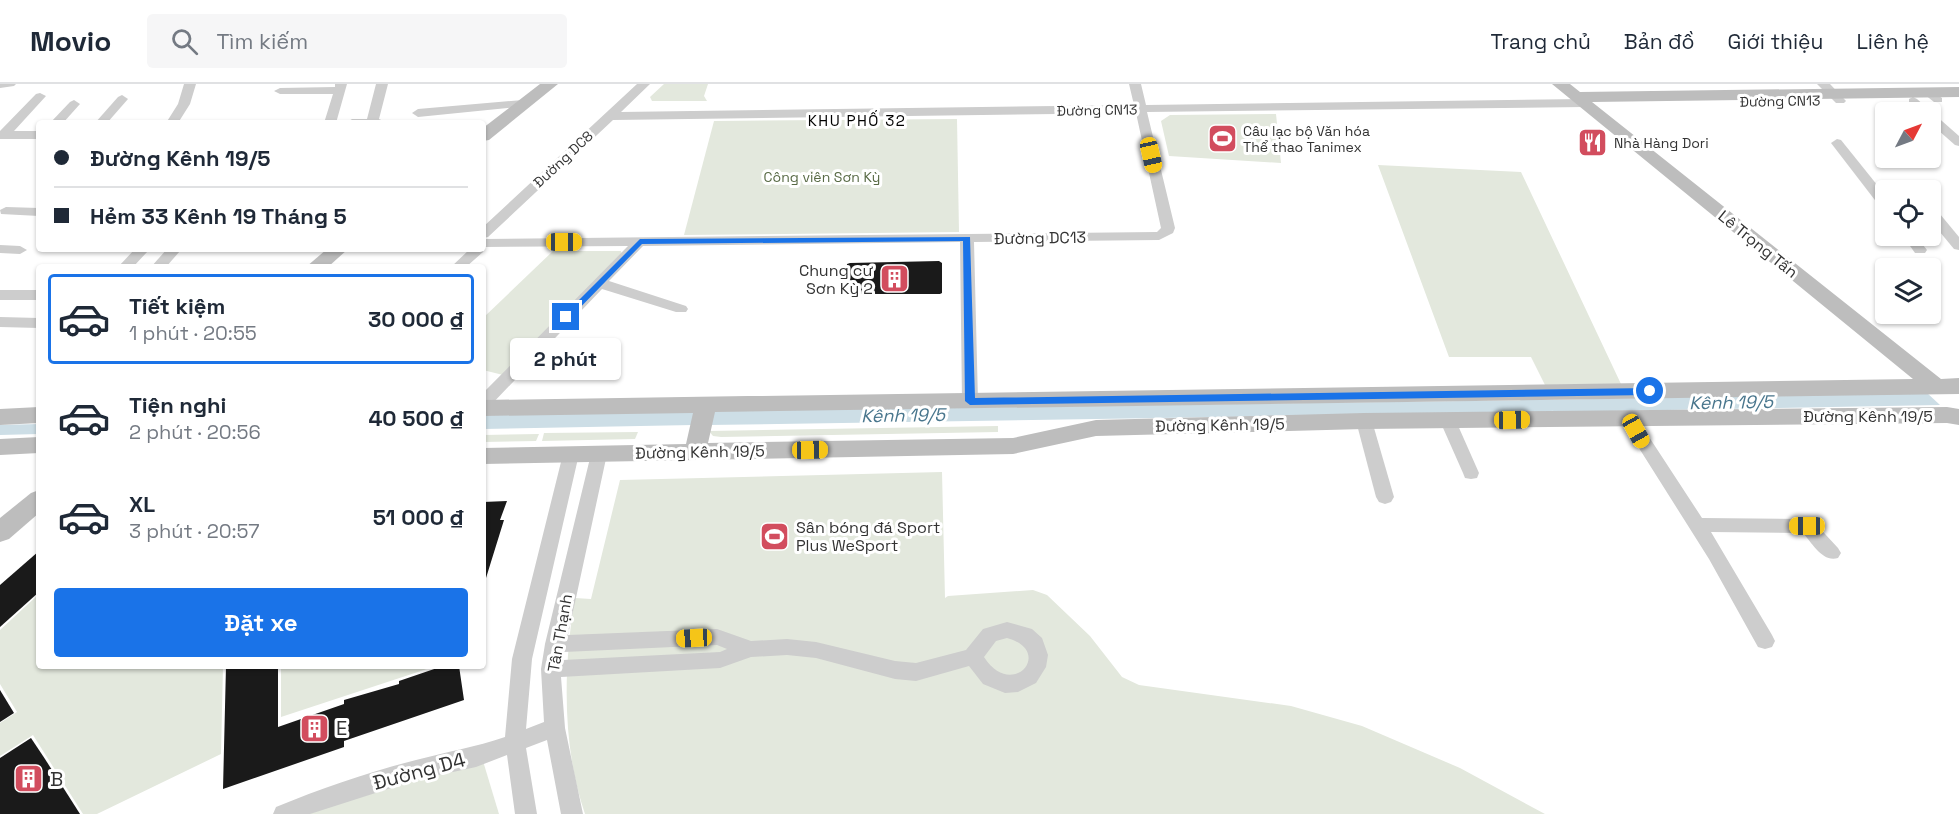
<!DOCTYPE html>
<html lang="vi">
<meta charset="utf-8">
<style>
:root{--surface:#fff;--page:#f6f6f7;--text:#1f2937;--muted:#747a83;--line:#e0e1e3;--accent:#1a73e8}
body{margin:0;font-family:"Space Grotesk",sans-serif;background:var(--page);color:var(--text);height:100vh;display:flex;flex-direction:column;font-size:22px;white-space:nowrap}
*{box-sizing:border-box;margin:0}
p{font-size:20px;color:var(--muted)}
.icon{flex:none;width:33px;height:33px;fill:none;stroke:currentColor;stroke-width:2;stroke-linecap:round;stroke-linejoin:round}
.map{position:relative;flex:1;overflow:hidden}
.sheet{position:absolute;left:36px;top:180px;width:450px;height:405px;display:flex;flex-direction:column;background:var(--surface);border-radius:6px;box-shadow:0 2px 4px #0004}
.sheet>*{flex:none}
.banner{position:absolute;left:36px;top:36px;width:450px;height:132px;border-radius:6px;box-shadow:0 2px 4px #0004;display:grid;align-content:center;height:132px;padding:0 18px;background:var(--surface)}
.needle{width:39px;rotate:49deg}
.fabs{position:absolute;left:1875px;top:18px;display:grid;gap:12px}
.fabs a{display:grid;place-items:center;width:66px;height:66px;border-radius:6px;background:var(--surface);box-shadow:0 2px 4px #0004;font-size:30px}
.end{position:absolute;width:27px;height:27px;margin:-14px;border:8px solid #1a73e8;background:#fff;box-shadow:0 0 0 3px #fff}
.from{border-radius:50%}
.bubble{position:absolute;height:42px;border-radius:6px;background:var(--surface);box-shadow:0 2px 4px #0004;font-size:20px;font-weight:800;line-height:42px;text-align:center}
.car{position:absolute;width:18px;height:36px;margin:-18px -9px;border-radius:8px;box-shadow:0 0 4px 2px #0007;background:linear-gradient(#f5c518 24%,#345 0 40%,#f5c518 0 76%,#345 0 86%,#f5c518 0)}
.banner b{display:flex;align-items:center;gap:21px;height:57px;font-size:22px}
.banner b+b{border-top:2px solid var(--line)}
.banner i{width:15px;height:15px;background:var(--text)}
ul{padding:10px 0 0;list-style:none}
li{display:flex;align-items:center;gap:18px;height:90px;margin:0 12px 9px;padding:0 6px;border:3px solid transparent;border-radius:6px}
li div{flex:1}
li b{display:block;font-size:22px}
li em{font-style:normal;font-weight:800}
li.current{border-color:var(--accent)}
li>.icon{width:54px;height:54px;stroke-width:1.5}
.button{display:flex;gap:12px;margin-top:auto;padding:12px 18px}
.button a{flex:1;height:69px;border-radius:6px;background:var(--accent);color:#fff;font-size:24px;font-weight:800;line-height:69px;text-align:center}
header{display:flex;align-items:center;gap:36px;box-sizing:border-box;height:84px;padding:0 30px;background:var(--surface);border-bottom:2px solid var(--line)}
header strong{font-size:28px}
nav{display:flex;gap:33px;margin-inline-start:auto;font-size:21px}
.search{width:420px;height:54px;background:var(--page);display:flex;align-items:center;gap:15px;box-sizing:border-box;padding:0 21px;border-radius:6px;color:var(--muted);font-size:22px}
.map>svg:first-child{display:block}
.green{fill:#e3e8dd}
.water{fill:#cddee6}
.lines{fill:none;stroke-linecap:round;stroke-linejoin:round}
.canal{fill:#cddee6;fill-rule:evenodd}
.building{fill:#1a1a1a}
.street{fill:#cdcdcd;fill-rule:evenodd}
.secondary{fill:#bdbdbd;fill-rule:evenodd}
.route{fill:#1a73e8}
.labels{text-anchor:middle;dominant-baseline:central;stroke-width:6;stroke-linejoin:round;paint-order:stroke}
.far-street-label{font-size:14px;fill:#333;stroke:#fff}
.far-poi-label{font-size:14px;fill:#333;stroke:#fff;text-anchor:start}
.far-park-label{font-size:14px;fill:#586a45;stroke:#fff}
.far-neighbourhood-label{font-size:15px;letter-spacing:1.5px;fill:#000;stroke:#fff}
.street-label{font-size:16px;fill:#333;stroke:#fff}
.poi-label{font-size:16px;fill:#333;stroke:#fff;text-anchor:end}
.water-label{font-size:18px;font-style:italic;fill:#49768d;stroke:#fff}
.near-poi-label{font-size:20px;fill:#333;stroke:#fff;text-anchor:start}
.near-street-label{font-size:20px;fill:#333;stroke:#fff}
</style>
<header>
<strong>Movio</strong>
<div class="search"><svg class="icon" aria-label="search" viewBox="0 0 24 24"><circle cx="10" cy="10" r="6"/><path d="M15 15l6 6"/></svg>Tìm kiếm</div>
<nav><a>Trang chủ</a><a>Bản đồ</a><a>Giới thiệu</a><a>Liên hệ</a></nav>
</header>
<div class="map">
<svg width="1959" height="730" viewBox="0 0 1959 730">
<rect width="100%" height="100%" fill="#fff"/>
<g class="green">
<polygon points="664,0 708,0 704,12 707,17 652,17 650,13"/>
<polygon points="1276,30 1281,79 1169,72 1161,37 1170,31"/>
<polygon points="957,35 959,148 684,151 714,37"/>
<polygon points="1378,81 1521,88 1621,300 1545,301 1531,273 1449,273"/>
<polygon points="553,167 621,167 622,171 503,291 483,286 483,234"/>
<polygon points="998,342 998,348 721,353 713,352 709,347"/>
<polygon points="638,348 635,355 542,357 544,349"/>
<polygon points="539,350 536,357 483,358 483,351"/>
<path d="M 942,388 L 945,514 L 948,512 L 1033,506 L 1047,511 L 1090,552 L 1122,593 L 1139,601 L 1291,622 L 1362,642 L 1460,684 L 1545,730 L 585,730 C 562,663 563,584 575,514 L 591,515 L 620,396 Z"/>
<polygon points="39,510 39,582 223,582 221,670 97,730 83,730 33,651 0,672 0,639 17,628 0,600 0,546"/>
<polygon points="281,582 436,582 281,633"/>
<polygon points="483,677 499,730 305,730 385,703"/>
</g>
<g class="water">
<polygon points="1926,308 1940,321 1554,328 1548,316"/>
<polygon points="1539,316 1545,328 708,341 711,327"/>
<polygon points="696,328 693,341 483,345 483,331"/>
</g>
<g class="lines">
<g class="canal">
<path d="M 1521,316 L 1569,316 L 1576,321 C 1570,329 1520,329 1514,321 Z"/>
<polygon points="39,340 39,350 0,351 0,341"/>
</g>
</g>
<g class="building">
<polygon points="939,177 942,179 942,209 940,210 845,210 847,180 850,179"/>
<polygon points="507,417 500,436 504,436 486,494 483,494 483,418"/>
<polygon points="39,467 39,508 0,543 0,501"/>
<polygon points="226,582 278,582 278,643 344,620 344,616 399,600 399,597 443,582 459,582 464,616 344,657 344,663 223,705"/>
<polygon points="0,606 14,629 0,638"/>
<polygon points="31,654 45,675 80,730 0,730 0,674"/>
</g>
<g class="lines">
<g class="street">
<polygon points="0,0 16,0 14,2 0,4"/>
<polygon points="184,0 196,0 190,20 178,39 166,39 178,20"/>
<polygon points="335,0 347,0 336,39 324,39 333,10 280,10 274,7 280,4 335,3"/>
<polygon points="376,0 388,0 379,35 388,39 346,39 352,35 367,35"/>
<polygon points="637,0 650,0 621,28 1134,21 1129,0 1141,0 1146,21 1584,15 1590,19 1584,23 1147,28 1175,144 1173,149 1159,156 974,158 978,317 976,321 964,321 962,317 960,158 643,162 609,197 686,222 688,225 686,228 676,228 602,205 489,323 483,325 483,309 628,162 484,163 483,168 466,183 451,183 470,165 483,165 483,155 1157,148 1161,144 1136,29 613,36 488,153 483,154 483,143"/>
<polygon points="1817,0 1830,0 1846,17 1844,19 1836,19"/>
<polygon points="1928,5 1942,14 1942,18 1934,18 1924,10 1924,6"/>
<polygon points="40,9 46,12 14,47 39,47 39,55 0,55 0,47 36,10"/>
<polygon points="122,11 128,15 107,39 95,39 118,13"/>
<polygon points="1913,13 1917,15 1959,52 1959,62 1955,61 1930,39 1930,28 1919,28 1909,19 1909,15"/>
<polygon points="74,16 80,20 63,39 50,39 70,18"/>
<polygon points="523,16 529,20 527,22 418,33 412,29 418,25"/>
<polygon points="1837,55 1841,56 1886,112 1886,125 1881,124 1831,59"/>
<polygon points="6,123 39,124 39,132 1,130 0,126"/>
<polygon points="1930,123 1935,124 1959,153 1959,166 1954,165 1930,136"/>
<polygon points="1903,152 1916,152 1927,166 1925,169 1915,169"/>
<polygon points="0,161 20,162 27,166 20,170 0,169"/>
<polygon points="135,165 148,167 133,183 118,183"/>
<polygon points="167,165 180,167 166,183 151,183"/>
<rect x="0" y="206" width="39" height="10"/>
<polygon points="0,233 39,234 39,244 0,243"/>
<path d="M 1628,328 L 1634,330 L 1702,434 L 1807,435 L 1813,437 L 1838,464 L 1841,469 L 1838,474 C 1823,479 1812,459 1803,449 L 1711,448 L 1772,551 L 1775,557 L 1772,563 L 1765,565 L 1758,563 L 1709,475 L 1620,334 L 1622,330 Z"/>
<polygon points="1364,331 1370,333 1372,337 1394,413 1391,418 1385,420 1379,418 1376,413 1356,337 1358,333"/>
<polygon points="1448,331 1454,333 1456,337 1479,389 1477,394 1471,395 1465,394 1463,389 1440,337 1442,333"/>
<path d="M 571,364 L 577,366 L 579,370 L 532,575 L 526,645 L 544,638 L 541,585 L 545,560 L 591,370 L 593,366 L 599,364 L 605,366 L 607,370 L 568,551 L 717,545 L 751,557 L 787,555 L 816,558 L 895,577 L 916,579 L 966,566 L 983,545 L 1007,538 L 1032,545 L 1042,554 L 1048,571 L 1046,583 L 1036,599 L 1018,608 L 1005,609 L 983,600 L 969,582 L 916,597 L 895,595 L 816,574 L 787,571 L 751,573 L 720,584 L 561,593 L 565,644 L 583,730 L 561,730 L 547,656 L 526,664 L 537,730 L 515,730 L 507,671 L 476,683 L 416,696 L 310,730 L 273,730 L 276,723 C 322,704 369,688 416,676 C 446,668 476,663 505,653 L 512,575 L 563,370 L 565,366 ZM 1007,554 C 1055,567 1012,617 984,573 L 996,557 ZM 717,561 L 727,565 L 720,568 L 563,576 L 564,568 Z"/>
</g>
<g class="secondary">
<polygon points="540,0 558,0 489,56 483,57 483,44"/>
<polygon points="1552,0 1570,0 1580,8 1959,3 1959,13 1592,18 1941,295 1959,294 1959,310 715,328 708,359 1013,354 1096,336 1364,329 1947,323 1959,325 1959,341 1947,339 1364,345 1096,352 1013,370 483,380 483,364 686,360 693,329 483,332 483,316 1913,295"/>
<polygon points="327,165 348,165 328,183 306,183"/>
<polygon points="39,323 39,339 0,341 0,325"/>
<polygon points="39,353 39,369 0,371 0,355"/>
<polygon points="39,406 39,429 9,455 0,458 0,434 31,409"/>
</g>
</g>
<polygon class="route" points="970,153 975,314 1650,304 1654,307 1650,311 970,321 965,317 963,157 642,160 569,235 562,233 640,155"/>
<defs>
<symbol id="stadium-square" viewBox="-11 -11 22 22"><rect x="-9" y="-9" width="18" height="18" rx="4" fill="#d24d5e" stroke="#fff"/><path d="M0-5a6.5 5 0 1 0 0 10a6.5 5 0 1 0 0-10ZM-3.5-1.8h7v3.6h-7Z" fill="#fff"/></symbol>
<symbol id="restaurant-square" viewBox="-11 -11 22 22"><rect x="-9" y="-9" width="18" height="18" rx="4" fill="#d24d5e" stroke="#fff"/><path d="M-5-6h1v4h1v-4h1v4h1v-4h1v5L-1.5 .5V6h-2V.5L-5-1ZM5-6V6H3V1.5H1.5Q1.5-4 5-6Z" fill="#fff"/></symbol>
<symbol id="building-square" viewBox="-11 -11 22 22"><rect x="-9" y="-9" width="18" height="18" rx="4" fill="#d24d5e" stroke="#fff"/><path d="M-4-6H4V6H1V3H-1V6H-4ZM-2.5-4.3h1.7v1.8h-1.7ZM.8-4.3h1.7v1.8H.8ZM-2.5-1h1.7V.8h-1.7ZM.8-1h1.7V.8H.8Z" fill="#fff"/></symbol>
</defs>
<g fill-rule="evenodd">
<use href="#stadium-square" x="1206" y="38" width="33" height="33"/>
<use href="#restaurant-square" x="1576" y="42" width="33" height="33"/>
<use href="#building-square" x="878" y="178" width="33" height="33"/>
<use href="#stadium-square" x="758" y="436" width="33" height="33"/>
<use href="#building-square" x="298" y="628" width="33" height="33"/>
<use href="#building-square" x="12" y="678" width="33" height="33"/>
</g>
<g class="labels">
<g class="far-street-label">
<text transform="translate(1780 17) rotate(-1)">Đường CN13</text>
<text transform="translate(1097 26) rotate(-1)">Đường CN13</text>
<text transform="translate(563 75) rotate(-43)">Đường DC8</text>
</g>
<g class="far-poi-label">
<text x="1243" y="47">Câu lạc bộ Văn hóa<tspan x="1243" dy="16">Thể thao Tanimex</tspan></text>
<text x="1614" y="59">Nhà Hàng Dori</text>
</g>
<g class="far-park-label">
<text x="822" y="93">Công viên Sơn Kỳ</text>
</g>
<g class="far-neighbourhood-label">
<text x="857" y="36">KHU PHỐ 32</text>
</g>
<g class="street-label">
<text transform="translate(1040 154) rotate(-1)">Đường DC13</text>
<text transform="translate(1758 160) rotate(39)">Lê Trọng Tấn</text>
<text x="1868" y="332">Đường Kênh 19/5</text>
<text transform="translate(1220 341) rotate(-1)">Đường Kênh 19/5</text>
<text transform="translate(700 368) rotate(-1)">Đường Kênh 19/5</text>
<text transform="translate(560 549) rotate(-80)">Tân Thạnh</text>
</g>
<g class="poi-label">
<text x="873" y="186">Chung cư<tspan x="873" dy="18">Sơn Kỳ 2</tspan></text>
<text x="796" y="443" text-anchor="start">Sân bóng đá Sport<tspan x="796" dy="18">Plus WeSport</tspan></text>
</g>
<g class="water-label">
<text transform="translate(1731 318) rotate(-1)">Kênh 19/5</text>
<text transform="translate(903 331) rotate(-1)">Kênh 19/5</text>
</g>
<g class="near-poi-label">
<text x="336" y="644">E</text>
<text x="50" y="695">B</text>
</g>
<g class="near-street-label">
<text transform="translate(419 687) rotate(-15)">Đường D4</text>
</g>
</g>
</svg>
<div class="fabs">
<a><svg class="needle" viewBox="-14 -14 28 28"><path d="M0-13l5 13h-10z" fill="#e53935"/><path d="M0 13l5-13h-10z" fill="#747a83"/></svg></a>
<a><svg class="icon" aria-label="locate" viewBox="0 0 24 24"><circle cx="12" cy="12" r="6"/><path d="M12 2v4M12 18v4M2 12h4M18 12h4"/></svg></a>
<a><svg class="icon" aria-label="layers" viewBox="0 0 24 24"><path d="M12 4l9 5-9 5-9-5zM3 14l9 5 9-5"/></svg></a>
</div>
<i class="end from" style="left:1650px;top:307px"></i>
<i class="end" style="left:566px;top:233px"></i>
<div class="bubble" style="left:510px;top:254px;width:111px">2 phút</div>
<i class="car" style="left:1151px;top:71px;rotate:167deg"></i>
<i class="car" style="left:564px;top:158px;rotate:90deg"></i>
<i class="car" style="left:1512px;top:336px;rotate:89deg"></i>
<i class="car" style="left:1636px;top:347px;rotate:151deg"></i>
<i class="car" style="left:810px;top:366px;rotate:89deg"></i>
<i class="car" style="left:1807px;top:442px;rotate:270deg"></i>
<i class="car" style="left:694px;top:554px;rotate:267deg"></i>
<div class="banner">
<b><i class="from"></i>Đường Kênh 19/5</b>
<b><i></i>Hẻm 33 Kênh 19 Tháng 5</b>
</div>
<section class="sheet">
<ul>
<li class="current"><svg class="icon" aria-label="car" viewBox="0 0 24 24"><path d="M5 17H2v-5l4-1 3-4h7l3 4 3 1v5h-3M9 17h6M6 11h13"/><circle cx="7" cy="17" r="2"/><circle cx="17" cy="17" r="2"/></svg><div><b>Tiết kiệm</b><p>1 phút · 20:55</p></div><em>30 000 ₫</em></li>
<li><svg class="icon" aria-label="car" viewBox="0 0 24 24"><path d="M5 17H2v-5l4-1 3-4h7l3 4 3 1v5h-3M9 17h6M6 11h13"/><circle cx="7" cy="17" r="2"/><circle cx="17" cy="17" r="2"/></svg><div><b>Tiện nghi</b><p>2 phút · 20:56</p></div><em>40 500 ₫</em></li>
<li><svg class="icon" aria-label="car" viewBox="0 0 24 24"><path d="M5 17H2v-5l4-1 3-4h7l3 4 3 1v5h-3M9 17h6M6 11h13"/><circle cx="7" cy="17" r="2"/><circle cx="17" cy="17" r="2"/></svg><div><b>XL</b><p>3 phút · 20:57</p></div><em>51 000 ₫</em></li>
</ul>
<div class="button"><a>Đặt xe</a></div>
</section>
</div>
